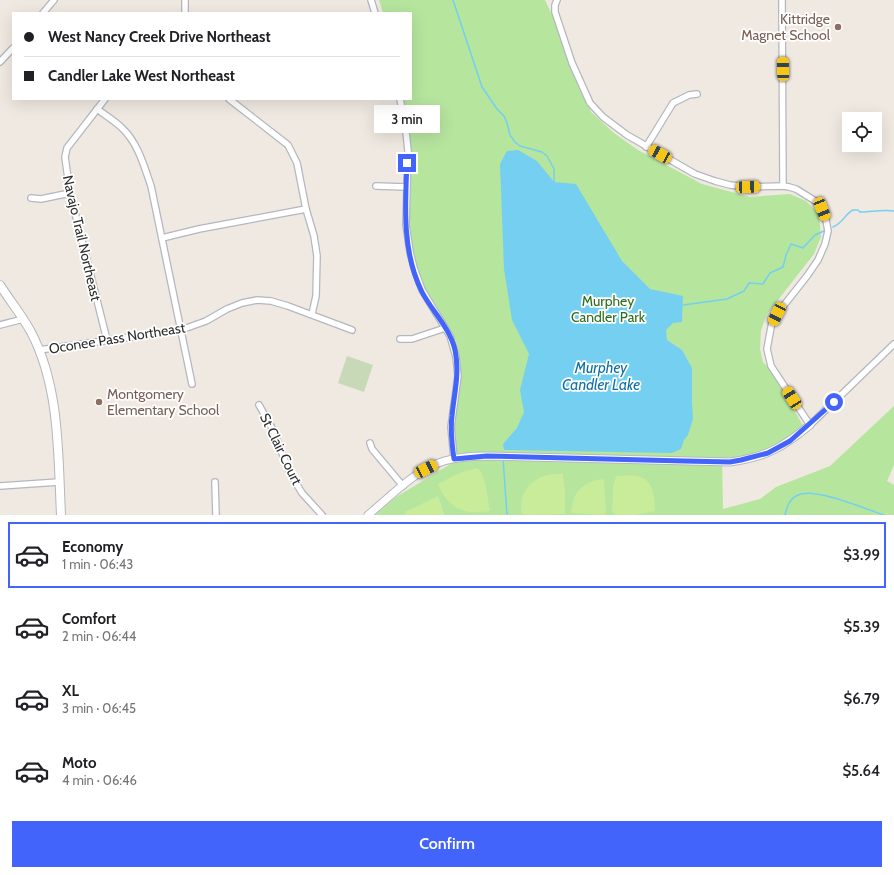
<!DOCTYPE html>
<meta charset="utf-8">
<style>
:root{--surface:#fff;--page:#f6f6f6;--text:#202124;--muted:#757577;--line:#e0e0e0;--accent:#4264fb}
body{margin:0;font-family:Cabin,sans-serif;background:var(--page);color:var(--text);height:100vh;display:flex;flex-direction:column;font-size:15px;white-space:nowrap}
*{box-sizing:border-box;margin:0}
p{font-size:13px;color:var(--muted)}
.icon{flex:none;width:22px;height:22px;fill:none;stroke:currentColor;stroke-width:2;stroke-linecap:round;stroke-linejoin:round}
.map{position:relative;height:515px;overflow:hidden}
.side{display:flex;flex-direction:column;background:var(--surface);flex:1}
.side>*{flex:none}
.hud{position:absolute;left:12px;top:12px;width:400px;height:88px;border-radius:0px;box-shadow:0 4px 16px #0002;display:grid;align-content:center;height:88px;padding:0 12px;background:var(--surface)}
.buttons{position:absolute;left:842px;top:112px;display:grid;gap:8px}
.buttons a{display:grid;place-items:center;width:40px;height:40px;border-radius:0px;background:var(--surface);box-shadow:0 4px 16px #0002;font-size:20px}
.end{position:absolute;width:18px;height:18px;margin:-9px;border:5px solid #4264fb;background:#fff;box-shadow:0 0 0 2px #fff}
.from{border-radius:50%}
.bubble{position:absolute;height:28px;border-radius:0px;background:var(--surface);box-shadow:0 4px 16px #0002;font-size:13px;font-weight:600;line-height:28px;text-align:center}
.car{position:absolute;width:12px;height:24px;margin:-12px -6px;border-radius:5px;box-shadow:0 0 3px 1px #0007;background:linear-gradient(#f5c518 24%,#345 0 40%,#f5c518 0 76%,#345 0 86%,#f5c518 0)}
.hud b{display:flex;align-items:center;gap:14px;height:38px;font-size:15px}
.hud b+b{border-top:1px solid var(--line)}
.hud i{width:10px;height:10px;background:var(--text)}
ul{padding:7px 0 0;list-style:none}
li{display:flex;align-items:center;gap:12px;height:66px;margin:0 8px 6px;padding:0 4px;border:2px solid transparent;border-radius:0px}
li div{flex:1}
li b{display:block;font-size:15px}
li em{font-style:normal;font-weight:600}
li.current{border-color:var(--accent)}
li>.icon{width:36px;height:36px;stroke-width:1.5}
.action{display:flex;gap:8px;margin-top:auto;padding:8px 12px}
.action a{flex:1;height:46px;border-radius:0px;background:var(--accent);color:#fff;font-size:16px;font-weight:600;line-height:46px;text-align:center}
.map>svg:first-child{display:block}
.green{fill:#b6e59e}
.cemetery{fill:#c8d9b8}
.pitch{fill:#c9ec9a}
.water{fill:#75cff0}
.lines{fill:none;stroke-linecap:round;stroke-linejoin:round}
.stream{stroke:#75cff0;stroke-width:1.5}
.minor-casing{stroke:#b4b7c1;stroke-width:8}
.tertiary-casing{stroke:#b4b7c1;stroke-width:9}
.secondary-casing{stroke:#b4b7c1;stroke-width:10}
.minor{stroke:#fff;stroke-width:5.5}
.tertiary{stroke:#fff;stroke-width:7}
.secondary{stroke:#fff;stroke-width:8}
.route{stroke:#4264fb;stroke-width:5}
.education-dot{fill:#8d6e63;stroke:#fff;stroke-width:1.5}
.labels{text-anchor:middle;dominant-baseline:central;stroke-width:3.5;stroke-linejoin:round;paint-order:stroke}
.education-label{font-size:14px;fill:#785e54;stroke:#fff;text-anchor:end}
.street-label{font-size:14px;fill:#2e2e2e;stroke:#fff}
.park-label{font-size:14px;fill:#2c6e1b;stroke:#fff}
.water-label{font-size:15px;font-style:italic;fill:#0d6fa3;stroke:#fff}
</style>
<div class="map">
<svg width="894" height="515" viewBox="0 0 894 515">
<rect width="100%" height="100%" fill="#efe9e1"/>
<path class="green" d="M 379,0 L 545,0 L 556,23 L 591,112 L 614,133 L 638,150 L 702,184 L 750,197 L 790,194 L 806,201 L 819,214 L 821,237 L 814,254 L 767,314 L 761,330 L 760,349 L 763,362 L 775,374 L 803,426 C 787,448 749,457 722,458 L 723,509 L 760,499 L 776,487 L 830,466 L 894,406 L 894,465 L 887,481 L 894,485 L 894,515 L 375,515 L 396,497 L 459,459 L 454,441 L 456,406 L 461,371 L 456,341 L 443,318 L 423,295 L 410,255 L 408,230 L 408,167 L 399,99 L 411,99 L 411,13 L 383,13 Z"/>
<polygon class="cemetery" points="347,356 373,365 364,392 338,383"/>
<g class="pitch">
<path d="M 477,468 C 486,474 488,501 490,511 C 464,515 448,509 438,484 L 459,473 Z"/>
<path d="M 553,474 L 563,474 L 565,492 L 565,514 L 530,515 L 522,514 C 517,493 533,476 553,474 Z"/>
<path d="M 616,476 C 623,476 631,475 638,476 C 654,480 655,499 655,511 L 636,515 L 616,515 L 612,512 L 613,487 Z"/>
<path d="M 604,479 L 606,511 L 604,515 L 571,513 C 572,492 583,481 604,479 Z"/>
<polygon points="438,496 441,504 444,515 405,515 405,512"/>
</g>
<polygon class="water" points="518,150 537,161 554,182 576,184 622,261 650,289 683,296 682,322 673,323 666,330 667,340 682,350 692,368 692,402 693,419 688,435 684,440 681,449 672,453 504,450 503,444 517,428 524,412 520,390 529,354 512,320 504,269 500,164 507,151"/>
<g class="lines">
<g class="stream">
<polyline points="453,0 482,87 497,109 504,116 507,123 510,135 515,142 520,146 542,152 547,156 554,169 554,182"/>
<path d="M 833,227 C 843,223 845,214 853,210 L 858,210 L 860,212 C 871,212 884,209 894,211"/>
<polyline points="683,305 727,299 744,291 749,283 763,284 770,273 783,267 786,255 791,244 803,248 815,235 826,230"/>
<polyline points="503,458 507,515"/>
<path d="M 785,515 C 787,507 789,499 798,495 C 815,487 865,509 884,515"/>
</g>
<defs>
<g id="minor">
<polyline points="185,0 185,13"/>
<polyline points="371,0 375,13"/>
<polyline points="557,0 555,5 555,12 572,63 590,103 603,117 627,135 695,174 715,181 730,185 748,187 783,186 789,187 796,189 817,202 826,220 828,231 825,244 818,260 807,276 777,314 772,322 767,349 771,366 810,425 894,344"/>
<polyline points="782,0 783,186"/>
<polyline points="43,13 54,0"/>
<polyline points="0,62 13,48"/>
<polyline points="105,99 67,148 65,157 70,193 107,340"/>
<polyline points="229,99 288,145 297,163 306,209 314,236 317,256 316,296 312,314"/>
<polyline points="400,99 406,132 408,151 406,225 410,252 414,268 422,290 450,336 456,357 458,376 451,427 454,459"/>
<path d="M 97,109 C 105,115 115,121 122,128 C 138,143 144,166 151,186 L 192,384"/>
<polyline points="646,147 673,103 689,95 697,94"/>
<polyline points="376,186 406,187"/>
<polyline points="31,198 41,199 70,193"/>
<polyline points="162,238 199,229 306,209"/>
<polyline points="0,325 23,319"/>
<polyline points="400,339 412,339 445,328"/>
<polyline points="39,350 181,330 206,321 227,309 242,303 257,300 271,301 288,306 352,330"/>
<polyline points="259,405 272,428 290,473 302,493 322,515"/>
<polyline points="370,443 372,449 403,486"/>
<polyline points="215,482 216,515"/>
<polyline points="0,486 59,482"/>
</g>
<path id="tertiary" d="M 368,515 C 391,496 415,470 444,461 C 458,457 473,456 487,456 L 730,462 C 766,457 782,448 810,425"/>
<path id="secondary" d="M 0,285 C 10,301 22,315 31,332 C 60,387 58,454 61,515"/>
</defs>
<use href="#minor" class="minor-casing"/>
<use href="#tertiary" class="tertiary-casing"/>
<use href="#secondary" class="secondary-casing"/>
<use href="#minor" class="minor"/>
<use href="#tertiary" class="tertiary"/>
<use href="#secondary" class="secondary"/>
</g>
<g class="lines">
<path class="route" d="M 407,163 C 405,206 402,252 422,292 C 432,311 450,328 455,350 C 460,373 454,394 452,416 C 450,430 452,445 454,459 L 487,456 L 684,461 L 730,462 L 741,460 L 768,453 L 790,441 L 834,402"/>
</g>
<g class="education-dot">
<circle cx="838" cy="27" r="4"/>
<circle cx="99" cy="402" r="4"/>
</g>
<g class="labels">
<g class="education-label">
<text x="830" y="19">Kittridge<tspan x="830" dy="16">Magnet School</tspan></text>
<text x="107" y="394" text-anchor="start">Montgomery<tspan x="107" dy="16">Elementary School</tspan></text>
</g>
<g class="street-label">
<text transform="translate(82 238) rotate(77)">Navajo Trail Northeast</text>
<text transform="translate(117 338) rotate(-9)">Oconee Pass Northeast</text>
<text transform="translate(281 449) rotate(64)">St Clair Court</text>
</g>
<g class="park-label">
<text x="608" y="301">Murphey<tspan x="608" dy="16">Candler Park</tspan></text>
</g>
<g class="water-label">
<text x="601" y="368">Murphey<tspan x="601" dy="17">Candler Lake</tspan></text>
</g>
</g>
</svg>
<div class="buttons">
<a><svg class="icon" aria-label="locate" viewBox="0 0 24 24"><circle cx="12" cy="12" r="6"/><path d="M12 2v4M12 18v4M2 12h4M18 12h4"/></svg></a>
</div>
<i class="end from" style="left:834px;top:402px"></i>
<i class="end" style="left:407px;top:163px"></i>
<div class="bubble" style="left:374px;top:105px;width:66px">3 min</div>
<i class="car" style="left:783px;top:69px;rotate:359deg"></i>
<i class="car" style="left:660px;top:154px;rotate:299deg"></i>
<i class="car" style="left:748px;top:187px;rotate:88deg"></i>
<i class="car" style="left:822px;top:209px;rotate:158deg"></i>
<i class="car" style="left:777px;top:314px;rotate:207deg"></i>
<i class="car" style="left:792px;top:398px;rotate:327deg"></i>
<i class="car" style="left:426px;top:469px;rotate:63deg"></i>
<div class="hud">
<b><i class="from"></i>West Nancy Creek Drive Northeast</b>
<b><i></i>Candler Lake West Northeast</b>
</div>
</div>
<section class="side">
<ul>
<li class="current"><svg class="icon" aria-label="car" viewBox="0 0 24 24"><path d="M5 17H2v-5l4-1 3-4h7l3 4 3 1v5h-3M9 17h6M6 11h13"/><circle cx="7" cy="17" r="2"/><circle cx="17" cy="17" r="2"/></svg><div><b>Economy</b><p>1 min · 06:43</p></div><em>$3.99</em></li>
<li><svg class="icon" aria-label="car" viewBox="0 0 24 24"><path d="M5 17H2v-5l4-1 3-4h7l3 4 3 1v5h-3M9 17h6M6 11h13"/><circle cx="7" cy="17" r="2"/><circle cx="17" cy="17" r="2"/></svg><div><b>Comfort</b><p>2 min · 06:44</p></div><em>$5.39</em></li>
<li><svg class="icon" aria-label="car" viewBox="0 0 24 24"><path d="M5 17H2v-5l4-1 3-4h7l3 4 3 1v5h-3M9 17h6M6 11h13"/><circle cx="7" cy="17" r="2"/><circle cx="17" cy="17" r="2"/></svg><div><b>XL</b><p>3 min · 06:45</p></div><em>$6.79</em></li>
<li><svg class="icon" aria-label="car" viewBox="0 0 24 24"><path d="M5 17H2v-5l4-1 3-4h7l3 4 3 1v5h-3M9 17h6M6 11h13"/><circle cx="7" cy="17" r="2"/><circle cx="17" cy="17" r="2"/></svg><div><b>Moto</b><p>4 min · 06:46</p></div><em>$5.64</em></li>
</ul>
<div class="action"><a>Confirm</a></div>
</section>
